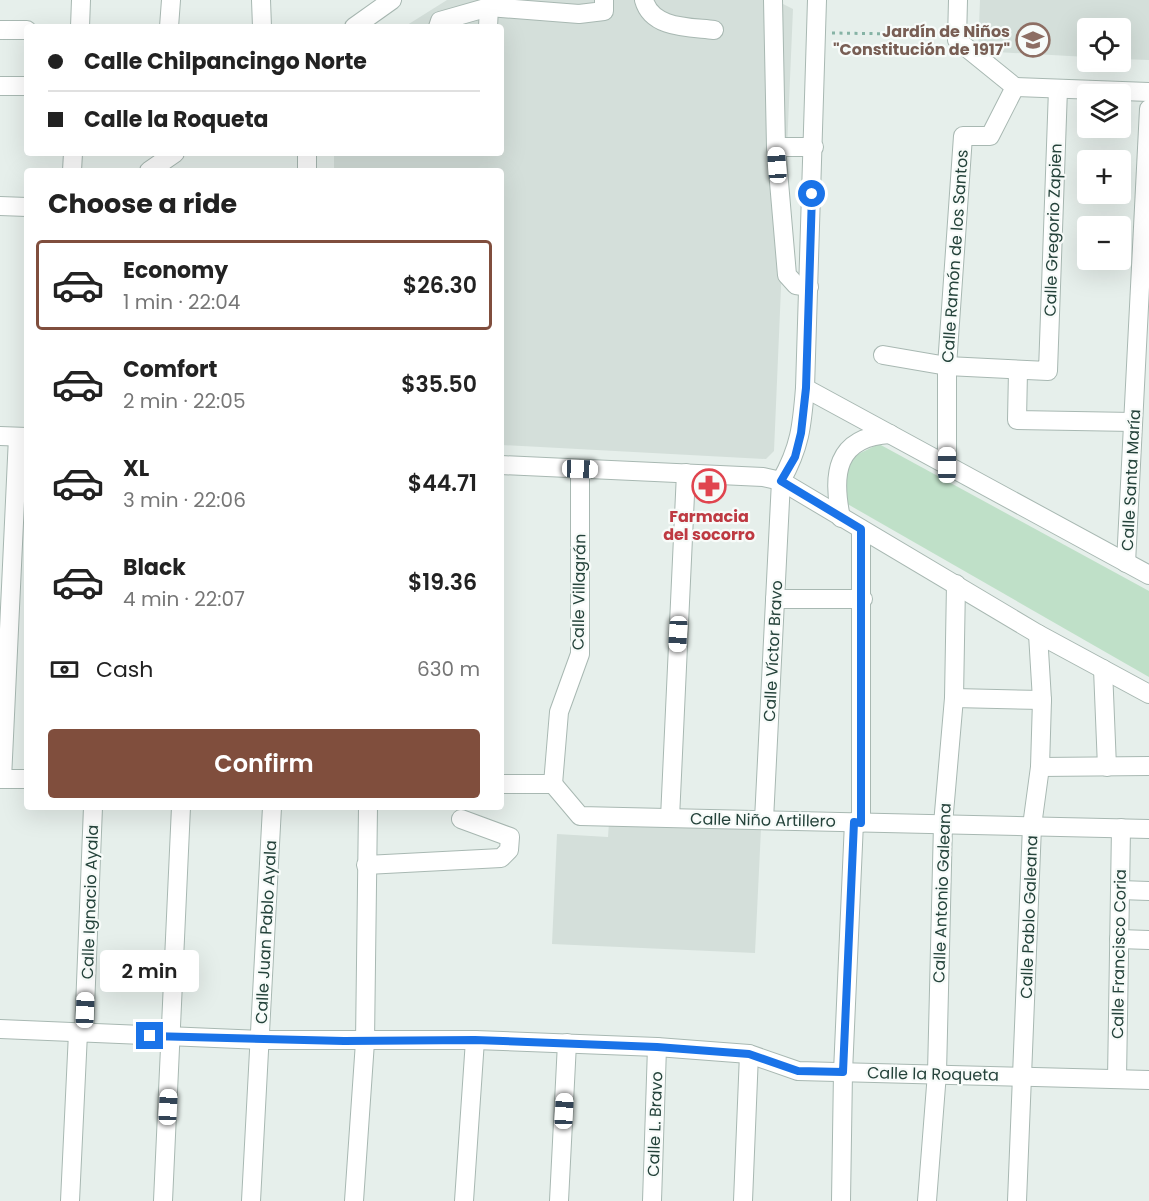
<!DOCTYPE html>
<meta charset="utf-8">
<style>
:root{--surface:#fff;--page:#f6f6f6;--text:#222;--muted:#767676;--line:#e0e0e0;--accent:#804e3d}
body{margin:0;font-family:Poppins,sans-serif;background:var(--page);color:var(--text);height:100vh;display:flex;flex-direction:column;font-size:22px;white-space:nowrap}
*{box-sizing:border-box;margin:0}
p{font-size:20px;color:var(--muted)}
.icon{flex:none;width:33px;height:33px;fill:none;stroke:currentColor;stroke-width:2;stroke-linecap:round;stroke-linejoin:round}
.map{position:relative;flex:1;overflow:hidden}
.panel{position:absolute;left:24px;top:168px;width:480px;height:642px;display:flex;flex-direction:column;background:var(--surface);border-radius:6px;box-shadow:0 6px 24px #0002}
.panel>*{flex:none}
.banner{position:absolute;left:24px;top:24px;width:480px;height:132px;border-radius:6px;box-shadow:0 6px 24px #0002;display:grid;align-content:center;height:132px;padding:0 24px;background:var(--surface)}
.controls{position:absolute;left:1077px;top:18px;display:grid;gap:12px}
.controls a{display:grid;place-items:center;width:54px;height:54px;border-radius:6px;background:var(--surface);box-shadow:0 6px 24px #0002;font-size:30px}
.end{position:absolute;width:27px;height:27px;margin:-14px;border:8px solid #1a73e8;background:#fff;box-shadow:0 0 0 3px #fff}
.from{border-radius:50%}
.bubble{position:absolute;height:42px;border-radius:6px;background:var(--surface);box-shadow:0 6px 24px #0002;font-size:20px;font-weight:600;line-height:42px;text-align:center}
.car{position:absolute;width:18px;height:36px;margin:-18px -9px;border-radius:8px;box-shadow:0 0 4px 2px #0007;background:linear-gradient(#fff 24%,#345 0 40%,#fff 0 76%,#345 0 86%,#fff 0)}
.banner b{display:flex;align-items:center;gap:21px;height:57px;font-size:22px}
.banner b+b{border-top:2px solid var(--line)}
.banner i{width:15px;height:15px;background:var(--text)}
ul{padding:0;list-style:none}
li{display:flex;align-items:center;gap:18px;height:90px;margin:0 12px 9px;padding:0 12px;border:3px solid transparent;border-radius:6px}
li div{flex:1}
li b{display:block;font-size:22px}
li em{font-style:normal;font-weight:600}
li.on{border-color:var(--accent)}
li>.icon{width:54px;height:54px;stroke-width:1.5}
h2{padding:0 24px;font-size:27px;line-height:72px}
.pay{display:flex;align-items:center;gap:15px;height:66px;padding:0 24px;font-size:22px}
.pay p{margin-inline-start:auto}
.primary-button{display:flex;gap:12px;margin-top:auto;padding:12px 24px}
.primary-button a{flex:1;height:69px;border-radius:6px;background:var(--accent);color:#fff;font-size:24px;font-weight:600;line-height:69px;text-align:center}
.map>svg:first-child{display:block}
.built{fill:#d4dfda}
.green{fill:#bfe0c8}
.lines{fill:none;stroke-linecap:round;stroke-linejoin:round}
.minor-casing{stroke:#a8b8b2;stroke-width:20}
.path{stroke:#86b3a5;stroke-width:3;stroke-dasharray:3 4.5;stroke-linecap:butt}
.minor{stroke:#fff;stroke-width:18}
.route{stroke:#1a73e8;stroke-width:8}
.labels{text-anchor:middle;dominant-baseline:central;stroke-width:4.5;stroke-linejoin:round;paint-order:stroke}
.education-label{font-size:16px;font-weight:bold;fill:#785e54;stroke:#f7fbf9;text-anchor:end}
.street-label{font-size:16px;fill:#24423a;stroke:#f7fbf9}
.health-label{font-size:16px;font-weight:bold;fill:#be3a42;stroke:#f7fbf9}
</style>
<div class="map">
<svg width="1149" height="1201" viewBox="0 0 1149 1201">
<rect width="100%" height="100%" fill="#e6efeb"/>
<g class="built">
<polygon points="447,0 775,0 793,9 774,451 766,459 501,445 501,171 334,171 334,153 501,153 501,27 404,27"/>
<polygon points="980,0 1149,0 1149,60 1121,59 1120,28 1088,28 1087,57 978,51"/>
<polygon points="609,822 761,829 755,953 552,944 557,834 608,837"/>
</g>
<polygon class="green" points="879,444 1149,591 1149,677 844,502 846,460"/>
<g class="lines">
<defs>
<g id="minor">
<polyline points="261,0 262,27"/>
<path d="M 644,0 C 652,29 690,27 714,30"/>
<polyline points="773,0 776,147 814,147"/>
<polyline points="958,0 957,40 1015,87"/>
<polyline points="80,27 81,0"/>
<polyline points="169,27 171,0"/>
<polyline points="354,27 392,0"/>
<polyline points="438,27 440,21 489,7 579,14 604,11 604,0"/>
<polyline points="488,27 489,7"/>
<polyline points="0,30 27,30"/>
<polyline points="0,86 27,86"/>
<polyline points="1015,87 1149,92"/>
<polyline points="776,147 787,275 796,285 809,287"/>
<polyline points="72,171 73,153"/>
<polyline points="149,171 175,153"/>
<polyline points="307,171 307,153"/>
<polyline points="0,206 27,207"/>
<polyline points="883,355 947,366 1048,371 1058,89"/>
<polyline points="1018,371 1017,420 1133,422"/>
<polyline points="805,388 1149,575"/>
<polyline points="0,436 27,437"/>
<polyline points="501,465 763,477 781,481 1038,634 1149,694"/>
<polyline points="947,465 947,366 963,136 990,136 1015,87"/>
<path d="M 841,518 C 832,475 835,437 890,434"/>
<polyline points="1126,563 1149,109"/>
<polyline points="775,599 863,599"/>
<polyline points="1103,669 1107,767"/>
<polyline points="954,698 1042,700"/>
<polyline points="1040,767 1149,766"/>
<polyline points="0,779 27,779"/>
<polyline points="2,779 18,437"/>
<polyline points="501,784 553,784 580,816 1149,829"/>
<polyline points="553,784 559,712 580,654 580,469"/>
<polyline points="670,818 686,473"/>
<path d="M 764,820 L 781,481 C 800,447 802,426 805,388 L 817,0"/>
<polyline points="861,823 861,529"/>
<polyline points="366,865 501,858 509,850 510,837 461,819"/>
<polyline points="1120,890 1149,891"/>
<polyline points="1119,939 1149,940"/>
<polyline points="0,1029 261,1040 475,1040 657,1047 749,1054 798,1071 1149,1080"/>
<polyline points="84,1033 93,807"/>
<polyline points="1117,1079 1121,828"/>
<polyline points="70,1201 78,1033"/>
<polyline points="163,1201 181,807"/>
<polyline points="251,1201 272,807"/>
<polyline points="354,1201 365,1042 368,807"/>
<polyline points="464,1201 475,1040"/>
<polyline points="559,1201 567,1043"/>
<polyline points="652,1201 657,1047"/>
<polyline points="743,1201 749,1054"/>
<polyline points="841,1201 843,1072 854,822"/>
<polyline points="927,1201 937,1073 943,824 954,698 956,584"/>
<polyline points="1017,1201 1032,826 1040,767 1042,700 1038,634"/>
</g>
</defs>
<use href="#minor" class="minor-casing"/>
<polyline class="path" points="832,33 897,34"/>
<use href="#minor" class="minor"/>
</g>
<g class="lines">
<polyline class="route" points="150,1036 344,1041 475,1040 657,1047 749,1054 798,1071 843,1072 854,822 861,823 861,529 781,481 795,457 801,433 806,388 812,194"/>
</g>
<defs>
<symbol id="school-ring" viewBox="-11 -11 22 22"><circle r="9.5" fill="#f7fbf9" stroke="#8d6e63" stroke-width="1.5"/><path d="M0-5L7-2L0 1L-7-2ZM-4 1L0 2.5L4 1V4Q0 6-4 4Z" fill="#8d6e63"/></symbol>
<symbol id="pharmacy-ring" viewBox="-11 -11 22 22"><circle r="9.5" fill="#f7fbf9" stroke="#e0444e" stroke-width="1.5"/><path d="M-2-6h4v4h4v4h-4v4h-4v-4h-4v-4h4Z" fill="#e0444e"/></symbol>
</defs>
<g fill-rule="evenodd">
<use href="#school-ring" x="1014" y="21" width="38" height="38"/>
<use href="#pharmacy-ring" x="690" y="467" width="38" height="38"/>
</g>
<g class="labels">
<g class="education-label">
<text x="1010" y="31">Jardín de Niños<tspan x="1010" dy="18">"Constitución de 1917"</tspan></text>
</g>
<g class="street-label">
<text transform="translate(1053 230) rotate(-88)">Calle Gregorio Zapien</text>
<text transform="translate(955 256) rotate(-86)">Calle Ramón de los Santos</text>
<text transform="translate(1131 480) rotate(-87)">Calle Santa María</text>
<text transform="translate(579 592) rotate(-89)">Calle Villagrán</text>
<text transform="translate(773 651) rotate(-87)">Calle Víctor Bravo</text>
<text transform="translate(763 820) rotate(1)">Calle Niño Artillero</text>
<text transform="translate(942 893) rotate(-88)">Calle Antonio Galeana</text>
<text transform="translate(90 902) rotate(-88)">Calle Ignacio Ayala</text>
<text transform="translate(1029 917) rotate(-88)">Calle Pablo Galeana</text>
<text transform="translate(266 932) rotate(-87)">Calle Juan Pablo Ayala</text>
<text transform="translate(1119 954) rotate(-89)">Calle Francisco Coria</text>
<text transform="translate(933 1074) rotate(1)">Calle la Roqueta</text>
<text transform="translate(655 1124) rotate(-88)">Calle L. Bravo</text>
</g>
<g class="health-label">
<text x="709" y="516">Farmacia<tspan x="709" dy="18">del socorro</tspan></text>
</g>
</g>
</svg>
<div class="controls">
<a><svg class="icon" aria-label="locate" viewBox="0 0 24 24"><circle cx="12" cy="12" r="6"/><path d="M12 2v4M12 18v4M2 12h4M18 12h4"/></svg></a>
<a><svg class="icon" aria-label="layers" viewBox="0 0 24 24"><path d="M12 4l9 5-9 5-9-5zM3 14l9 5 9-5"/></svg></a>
<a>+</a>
<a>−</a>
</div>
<i class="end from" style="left:812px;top:194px"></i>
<i class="end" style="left:150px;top:1036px"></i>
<div class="bubble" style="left:100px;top:950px;width:99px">2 min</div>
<i class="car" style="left:777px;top:165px;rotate:356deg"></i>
<i class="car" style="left:947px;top:465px;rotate:0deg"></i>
<i class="car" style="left:580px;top:469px;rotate:92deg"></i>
<i class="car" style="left:678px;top:634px;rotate:183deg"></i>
<i class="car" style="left:85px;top:1010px;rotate:2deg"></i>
<i class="car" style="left:168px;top:1107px;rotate:3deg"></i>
<i class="car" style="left:564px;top:1111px;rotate:3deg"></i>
<div class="banner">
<b><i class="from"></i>Calle Chilpancingo Norte</b>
<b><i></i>Calle la Roqueta</b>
</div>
<section class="panel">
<h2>Choose a ride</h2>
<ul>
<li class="on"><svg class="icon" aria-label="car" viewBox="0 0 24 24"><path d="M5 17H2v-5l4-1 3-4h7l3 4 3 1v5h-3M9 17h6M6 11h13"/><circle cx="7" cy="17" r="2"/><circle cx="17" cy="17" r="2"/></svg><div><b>Economy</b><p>1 min · 22:04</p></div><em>$26.30</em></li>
<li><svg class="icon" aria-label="car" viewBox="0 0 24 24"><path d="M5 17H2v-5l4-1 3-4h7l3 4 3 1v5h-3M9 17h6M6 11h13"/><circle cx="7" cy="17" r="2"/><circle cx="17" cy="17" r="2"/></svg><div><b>Comfort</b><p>2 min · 22:05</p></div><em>$35.50</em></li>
<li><svg class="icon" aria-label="car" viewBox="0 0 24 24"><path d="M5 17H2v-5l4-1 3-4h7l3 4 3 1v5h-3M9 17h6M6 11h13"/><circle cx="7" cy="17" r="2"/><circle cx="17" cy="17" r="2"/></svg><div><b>XL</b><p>3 min · 22:06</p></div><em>$44.71</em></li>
<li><svg class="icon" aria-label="car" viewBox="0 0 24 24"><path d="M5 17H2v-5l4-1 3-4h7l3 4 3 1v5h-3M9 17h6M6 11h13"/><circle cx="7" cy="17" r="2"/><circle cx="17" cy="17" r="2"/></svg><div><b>Black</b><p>4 min · 22:07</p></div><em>$19.36</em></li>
</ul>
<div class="pay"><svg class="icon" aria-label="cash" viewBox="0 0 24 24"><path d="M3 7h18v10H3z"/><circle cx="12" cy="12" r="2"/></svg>Cash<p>630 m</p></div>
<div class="primary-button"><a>Confirm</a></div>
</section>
</div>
